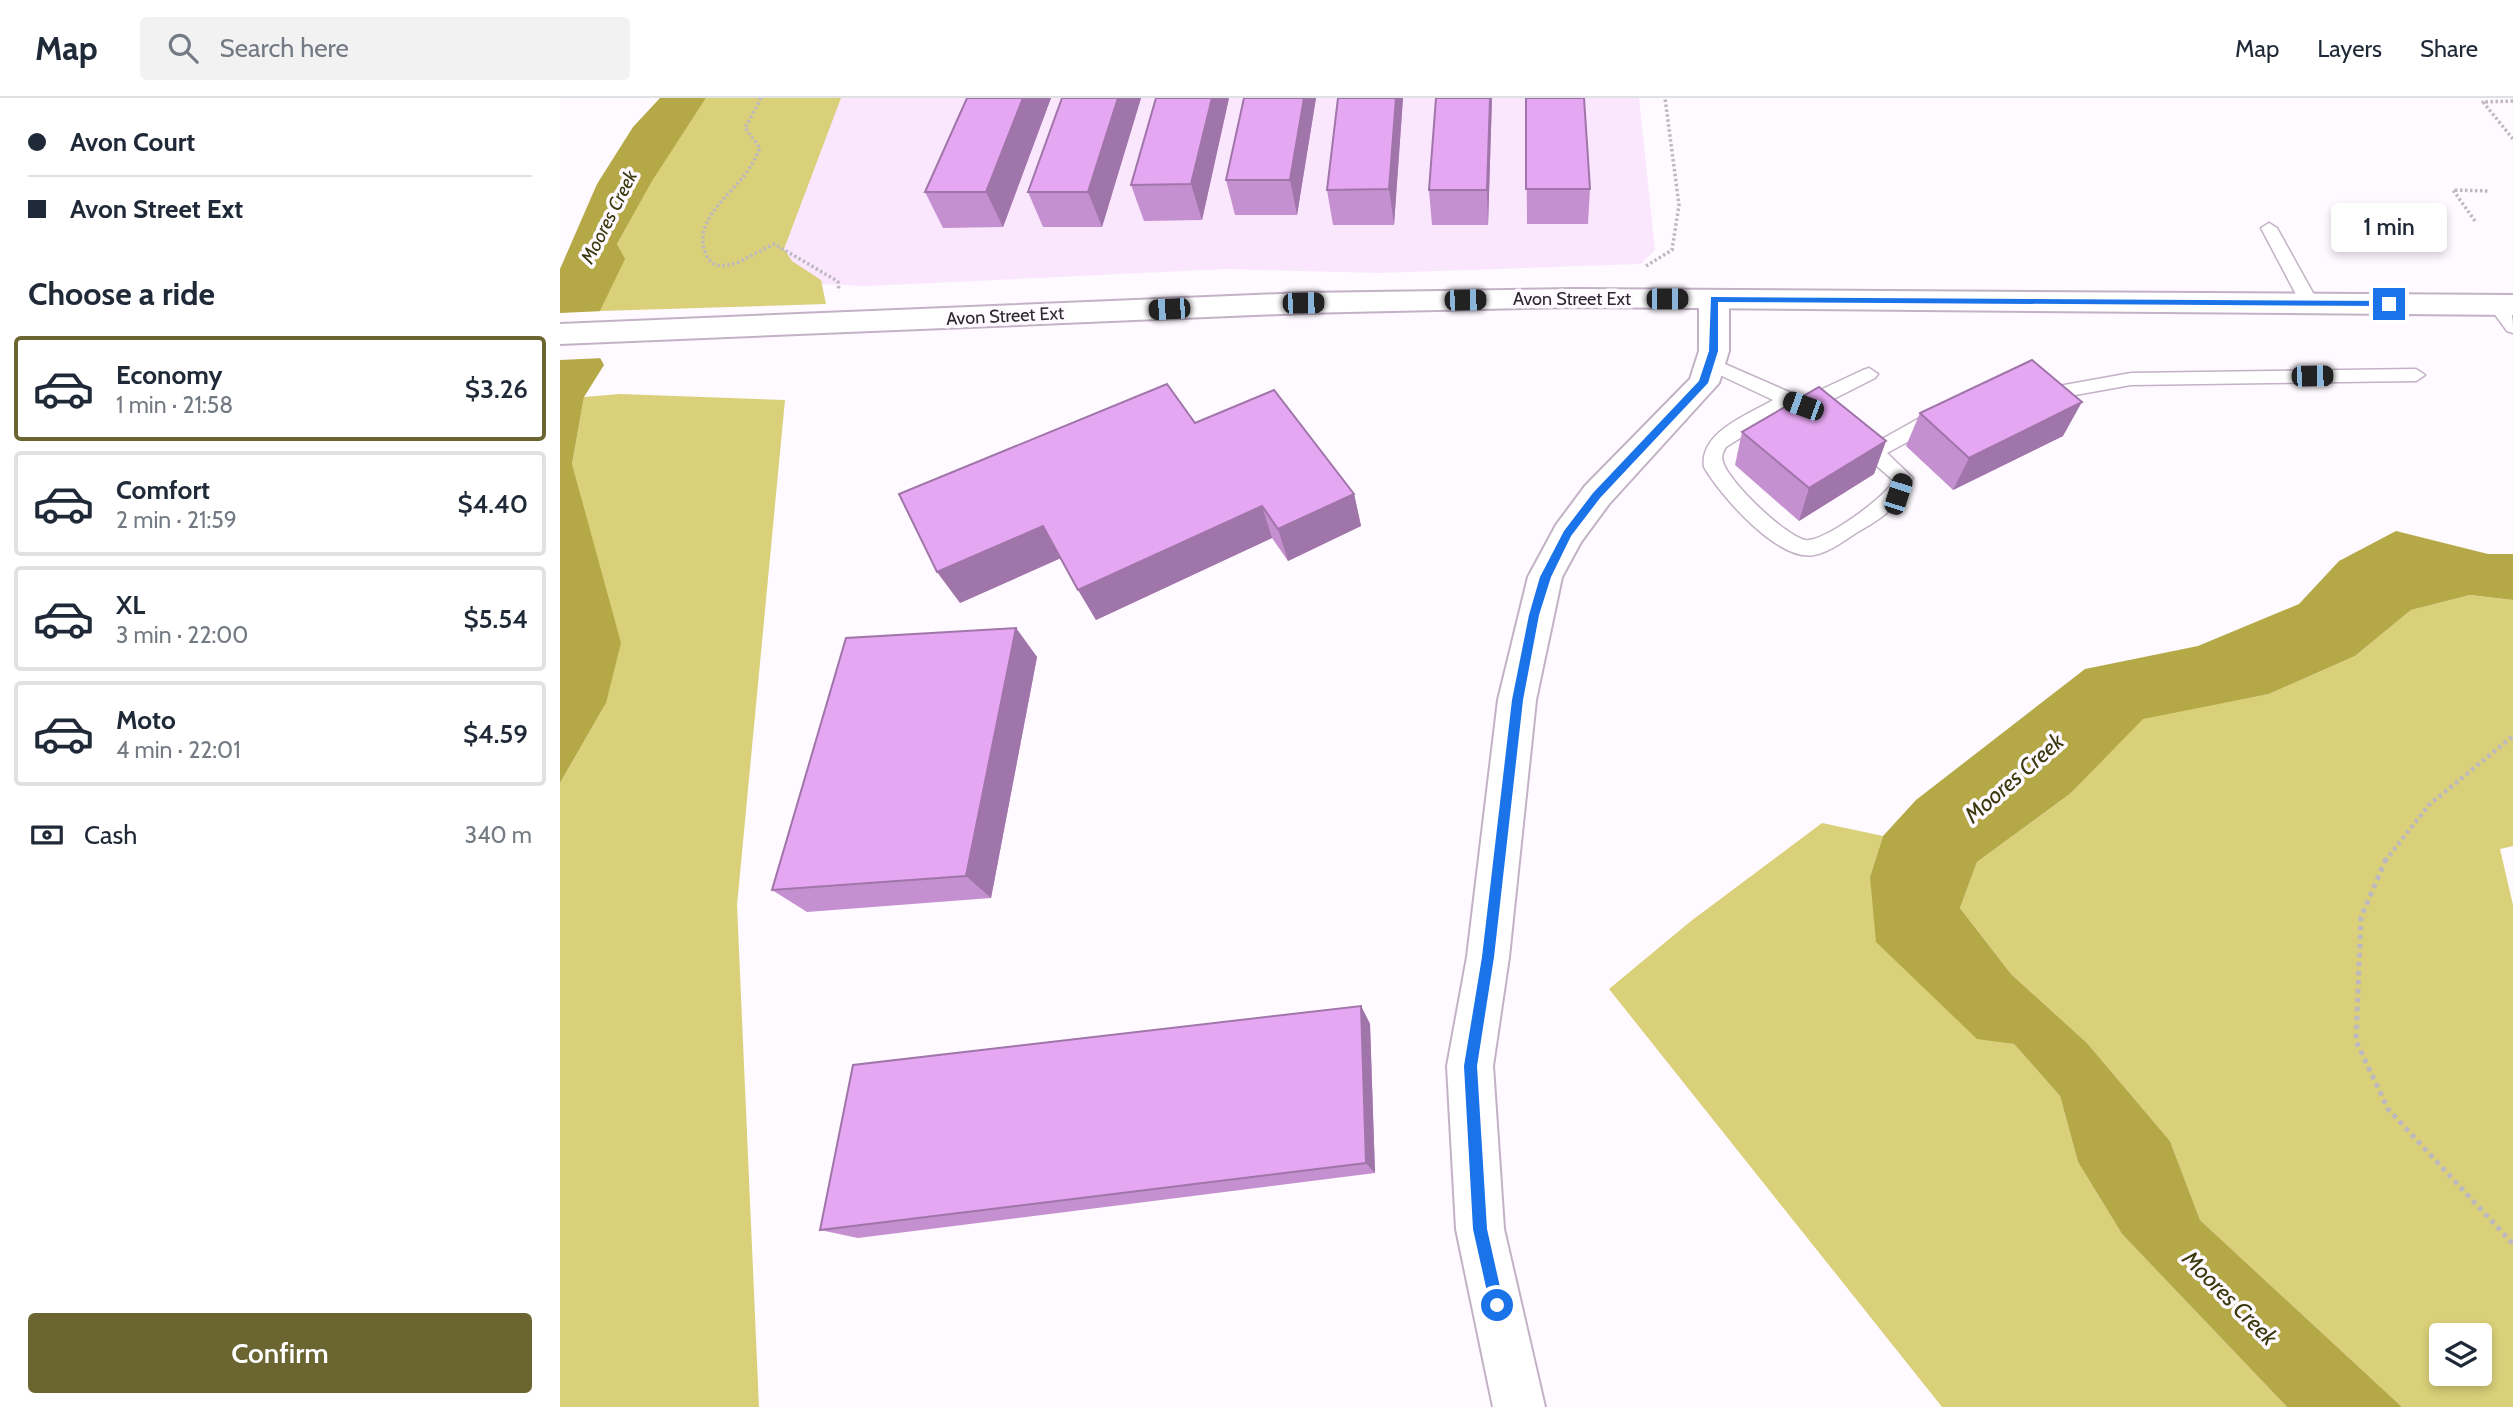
<!DOCTYPE html>
<meta charset="utf-8">
<style>
:root{--surface:#fff;--page:#f2f2f3;--text:#1f2937;--muted:#747a83;--line:#e0e1e3;--accent:#6b6531}
body{margin:0;font-family:Cabin,sans-serif;background:var(--page);color:var(--text);height:100vh;display:flex;flex-direction:column;font-size:26px;white-space:nowrap}
*{box-sizing:border-box;margin:0}
p{font-size:23px;color:var(--muted)}
.icon{flex:none;width:38px;height:38px;fill:none;stroke:currentColor;stroke-width:2;stroke-linecap:round;stroke-linejoin:round}
.map{position:relative;flex:1;overflow:hidden}
.details{display:flex;flex-direction:column;background:var(--surface);width:560px}
.details>*{flex:none}
.banner{display:grid;align-content:center;height:154px;padding:0 28px;background:var(--surface)}
.controls{position:absolute;left:1869px;top:1225px;display:grid;gap:14px}
.controls a{display:grid;place-items:center;width:63px;height:63px;border-radius:7px;background:var(--surface);box-shadow:0 4px 10px #0003;font-size:35px}
.end{position:absolute;width:32px;height:32px;margin:-16px;border:9px solid #1a73e8;background:#fff;box-shadow:0 0 0 4px #fff}
.from{border-radius:50%}
.bubble{position:absolute;height:49px;border-radius:7px;background:var(--surface);box-shadow:0 4px 10px #0003;font-size:23px;font-weight:600;line-height:49px;text-align:center}
.car{position:absolute;width:21px;height:42px;margin:-21px -10px;border-radius:9px;box-shadow:0 0 5px 2px #0007;background:linear-gradient(#222 24%,#8ab4d8 0 40%,#222 0 76%,#8ab4d8 0 86%,#222 0)}
.banner b{display:flex;align-items:center;gap:24px;height:66px;font-size:26px}
.banner b+b{border-top:2px solid var(--line)}
.banner i{width:18px;height:18px;background:var(--text)}
ul{padding:0;list-style:none}
li{display:flex;align-items:center;gap:21px;height:105px;margin:0 14px 10px;padding:0 14px;border:4px solid var(--line);border-radius:7px}
li div{flex:1}
li b{display:block;font-size:26px}
li em{font-style:normal;font-weight:600}
li.selected{border-color:var(--accent)}
li>.icon{width:63px;height:63px;stroke-width:1.5}
h2{padding:0 28px;font-size:32px;line-height:84px}
.pay{display:flex;align-items:center;gap:18px;height:77px;padding:0 28px;font-size:26px}
.pay p{margin-inline-start:auto}
.cta{display:flex;gap:14px;margin-top:auto;padding:14px 28px}
.cta a{flex:1;height:80px;border-radius:7px;background:var(--accent);color:#fff;font-size:28px;font-weight:600;line-height:80px;text-align:center}
header{display:flex;align-items:center;gap:42px;box-sizing:border-box;height:98px;padding:0 35px;background:var(--surface);border-bottom:2px solid var(--line)}
header strong{font-size:33px}
nav{display:flex;gap:38px;margin-inline-start:auto;font-size:24px}
.search{width:490px;height:63px;background:var(--page);display:flex;align-items:center;gap:18px;box-sizing:border-box;padding:0 24px;border-radius:7px;color:var(--muted);font-size:26px}
main{display:flex;flex:1;min-height:0}
.map>svg:first-child{display:block}
.built{fill:#fae7fe}
.green{fill:#dad079;fill-rule:evenodd}
.water{fill:#b4a946}
.pier{fill:#fefaff}
.lines{fill:none;stroke-linecap:round;stroke-linejoin:round}
.service-casing{stroke:#c3b1c6;stroke-width:3}
.minor-casing{stroke:#c3b1c6;stroke-width:4}
.secondary-casing{stroke:#c3b1c6;stroke-width:4}
.path-far2{stroke:#beb9bf;stroke-width:3.5;stroke-dasharray:2.5 2.5;stroke-linecap:butt}
.path-far1{stroke:#beb9bf;stroke-width:4.5;stroke-dasharray:3.5 3.5;stroke-linecap:butt}
.path{stroke:#beb9bf;stroke-width:5;stroke-dasharray:4.5 4.5;stroke-linecap:butt}
.service{fill:#fff;fill-rule:evenodd}
.minor{fill:#fff;fill-rule:evenodd}
.secondary{fill:#fff;fill-rule:evenodd}
.wall{fill:#c590cf}
.shaded-wall{fill:#a075a9}
.building{fill:#e5a7f1;stroke:#a075a9;stroke-width:2}
.route{fill:#1a73e8}
.labels{text-anchor:middle;dominant-baseline:central;stroke-width:7;stroke-linejoin:round;paint-order:stroke}
.far-street-label{font-size:18px;fill:#2d262f;stroke:#fefaff}
.far-water-label{font-size:19px;font-style:italic;fill:#3c370c;stroke:#fefaff}
.water-label{font-size:23px;font-style:italic;fill:#3c370c;stroke:#fefaff}
</style>
<header>
<strong>Map</strong>
<div class="search"><svg class="icon" aria-label="search" viewBox="0 0 24 24"><circle cx="10" cy="10" r="6"/><path d="M15 15l6 6"/></svg>Search here</div>
<nav><a>Map</a><a>Layers</a><a>Share</a></nav>
</header>
<main>
<section class="details">
<div class="banner">
<b><i class="from"></i>Avon Court</b>
<b><i></i>Avon Street Ext</b>
</div>
<h2>Choose a ride</h2>
<ul>
<li class="selected"><svg class="icon" aria-label="car" viewBox="0 0 24 24"><path d="M5 17H2v-5l4-1 3-4h7l3 4 3 1v5h-3M9 17h6M6 11h13"/><circle cx="7" cy="17" r="2"/><circle cx="17" cy="17" r="2"/></svg><div><b>Economy</b><p>1 min · 21:58</p></div><em>$3.26</em></li>
<li><svg class="icon" aria-label="car" viewBox="0 0 24 24"><path d="M5 17H2v-5l4-1 3-4h7l3 4 3 1v5h-3M9 17h6M6 11h13"/><circle cx="7" cy="17" r="2"/><circle cx="17" cy="17" r="2"/></svg><div><b>Comfort</b><p>2 min · 21:59</p></div><em>$4.40</em></li>
<li><svg class="icon" aria-label="car" viewBox="0 0 24 24"><path d="M5 17H2v-5l4-1 3-4h7l3 4 3 1v5h-3M9 17h6M6 11h13"/><circle cx="7" cy="17" r="2"/><circle cx="17" cy="17" r="2"/></svg><div><b>XL</b><p>3 min · 22:00</p></div><em>$5.54</em></li>
<li><svg class="icon" aria-label="car" viewBox="0 0 24 24"><path d="M5 17H2v-5l4-1 3-4h7l3 4 3 1v5h-3M9 17h6M6 11h13"/><circle cx="7" cy="17" r="2"/><circle cx="17" cy="17" r="2"/></svg><div><b>Moto</b><p>4 min · 22:01</p></div><em>$4.59</em></li>
</ul>
<div class="pay"><svg class="icon" aria-label="cash" viewBox="0 0 24 24"><path d="M3 7h18v10H3z"/><circle cx="12" cy="12" r="2"/></svg>Cash<p>340 m</p></div>
<div class="cta"><a>Confirm</a></div>
</section>
<div class="map">
<svg width="1953" height="1309" viewBox="0 0 1953 1309">
<rect width="100%" height="100%" fill="#fefaff"/>
<polygon class="built" points="186,0 1079,0 1095,152 1081,166 820,175 666,171 308,188 172,183"/>
<g class="green">
<polygon points="146,0 281,0 224,151 232,163 261,182 266,206 40,213 64,161 57,146 92,82"/>
<polygon points="60,296 225,302 177,807 199,1309 0,1309 0,685 46,605 32,444 12,366 24,299"/>
<path d="M 1910,497 L 1953,502 L 1953,748 L 1940,751 L 1953,807 L 1953,1309 L 1842,1309 L 1640,1122 L 1610,1043 L 1527,945 L 1451,876 L 1400,810 L 1417,764 L 1511,695 L 1583,620 L 1709,596 L 1795,558 L 1851,512 ZM 1881,1237 L 1920,1237 L 1920,1276 L 1881,1276 Z"/>
<polygon points="1262,725 1323,738 1310,779 1417,940 1454,946 1500,998 1518,1064 1562,1136 1727,1309 1382,1309 1049,891 1131,823"/>
</g>
<g class="water">
<polygon points="100,0 146,0 92,83 57,146 65,161 28,238 44,267 24,299 12,366 61,545 46,605 0,685 0,171 37,86 73,29"/>
<polygon points="1836,433 1928,456 1953,456 1953,502 1910,497 1851,512 1795,558 1709,596 1583,621 1511,695 1417,764 1400,810 1451,876 1527,945 1610,1043 1640,1122 1842,1309 1727,1309 1562,1136 1518,1064 1500,998 1454,946 1417,941 1316,844 1310,779 1323,738 1356,702 1525,571 1638,548 1739,506 1779,463"/>
</g>
<polygon class="pier" points="44,213 32,238 44,260 0,262 0,215"/>
<g class="lines">
<defs>
<g id="service">
<polygon points="1709,125 1717,130 1758,204 1755,208 1749,210 1740,204 1701,130"/>
<path d="M 1937,201 C 1953,206 1953,221 1953,235 L 1947,233 L 1928,207 Z"/>
<path d="M 1151,260 L 1243,300 L 1303,272 L 1309,270 L 1318,276 L 1315,280 L 1250,313 L 1243,315 L 1229,309 L 1166,349 C 1163,354 1161,358 1163,364 C 1168,383 1225,438 1245,442 C 1263,445 1320,402 1331,387 L 1333,382 L 1294,348 L 1292,343 L 1294,338 L 1308,338 L 1315,345 L 1372,313 L 1386,313 L 1388,318 L 1386,323 L 1327,355 L 1353,380 C 1342,406 1324,419 1301,432 C 1286,441 1271,454 1254,457 C 1218,464 1160,397 1144,369 C 1139,334 1188,317 1213,302 L 1145,270 L 1142,266 Z"/>
<polygon points="1856,271 1865,277 1856,283 1571,287 1493,301 1472,299 1469,294 1478,288 1493,289 1571,275"/>
</g>
<polygon id="minor" points="1154,192 1164,194 1169,201 1169,253 1159,285 1049,406 1021,444 1002,479 976,602 949,859 933,968 944,1131 985,1309 933,1309 896,1131 887,968 907,859 938,602 968,479 996,427 1025,388 1130,281 1139,253 1139,201 1144,194"/>
<polygon id="secondary" points="1014,191 1953,197 1953,217 1014,209 743,215 0,246 0,226 743,195"/>
</defs>
<use href="#service" class="service-casing"/>
<use href="#minor" class="minor-casing"/>
<use href="#secondary" class="secondary-casing"/>
<g class="path-far2">
<path d="M 201,0 L 185,30 L 200,50 C 196,60 191,69 184,78 C 167,99 132,126 146,156 C 149,164 154,167 162,168 L 177,165 L 214,146 L 274,181 L 278,184 L 279,193"/>
<polyline points="1953,3 1923,4 1953,41"/>
<polyline points="1915,123 1893,92 1928,93"/>
<polyline points="1086,168 1112,152 1119,107 1105,0"/>
</g>
<polyline class="path-far1" points="1825,763 1869,707 1953,638"/>
<polyline class="path" points="1826,761 1801,819 1796,943 1828,1011 1953,1146"/>
<use href="#service" class="service"/>
<use href="#minor" class="minor"/>
<use href="#secondary" class="secondary"/>
</g>
<g class="wall">
<polygon points="407,0 491,0 443,129 383,130 365,94"/>
<polygon points="502,0 581,0 542,129 483,129 468,94"/>
<polygon points="669,0 642,122 584,123 571,87"/>
<polygon points="684,0 756,0 737,117 675,117 666,82"/>
<polygon points="778,0 843,0 834,127 773,127 767,92"/>
<polygon points="932,0 928,127 872,127 869,92"/>
<polygon points="966,0 1030,91 1028,126 967,126"/>
<polygon points="1360,315 1503,338 1393,392 1346,348"/>
<polygon points="635,325 794,396 801,428 728,463 712,440 536,522 501,460 400,505"/>
<polygon points="1182,334 1326,343 1314,376 1239,423 1175,367"/>
<polygon points="456,530 477,559 431,800 247,814 212,792"/>
<polygon points="801,908 810,926 815,1075 298,1140 260,1132"/>
</g>
<g class="shaded-wall">
<polygon points="463,0 491,0 443,129 426,94"/>
<polygon points="558,0 581,0 542,129 528,94"/>
<polygon points="652,0 669,0 642,122 631,86"/>
<polygon points="744,0 756,0 737,117 730,82"/>
<polygon points="836,0 843,0 834,127 829,91"/>
<polygon points="930,0 932,0 928,127 927,92"/>
<polygon points="1522,304 1503,338 1393,392 1409,360"/>
<polygon points="1326,343 1314,376 1239,423 1249,390"/>
<polygon points="794,396 801,428 728,463 718,431"/>
<polygon points="702,408 712,440 536,522 518,492"/>
<polygon points="483,428 501,460 400,505 377,474"/>
<polygon points="456,530 477,559 431,800 406,778"/>
<polygon points="801,908 810,926 815,1075 806,1065"/>
</g>
<g class="building">
<polygon points="407,0 463,0 426,94 365,94"/>
<polygon points="502,0 558,0 528,94 468,94"/>
<polygon points="596,0 652,0 631,86 571,87"/>
<polygon points="684,0 744,0 730,82 666,82"/>
<polygon points="778,0 836,0 829,91 767,92"/>
<polygon points="876,0 930,0 927,92 869,92"/>
<polygon points="966,0 1024,0 1030,91 966,91"/>
<polygon points="1472,262 1522,304 1409,360 1360,315"/>
<polygon points="607,286 635,325 714,292 794,396 718,431 702,408 518,492 483,428 377,474 339,396"/>
<polygon points="1259,289 1326,343 1249,390 1182,334"/>
<polygon points="456,530 406,778 212,792 286,540"/>
<polygon points="801,908 806,1065 260,1132 293,967"/>
</g>
<polygon class="route" points="1151,199 1829,203 1834,206 1829,208 1158,204 1158,253 1148,285 1040,400 1011,438 991,479 979,517 963,602 934,859 917,968 927,1131 944,1207 937,1215 930,1207 913,1131 904,968 922,859 952,602 969,517 980,479 1004,433 1033,395 1139,283 1149,253"/>
<g class="labels">
<g class="far-street-label">
<text x="1012" y="201">Avon Street Ext</text>
<text transform="translate(445 218) rotate(-3)">Avon Street Ext</text>
</g>
<g class="far-water-label">
<text transform="translate(49 119) rotate(-63)">Moores Creek</text>
</g>
<g class="water-label">
<text transform="translate(1454 680) rotate(-41)">Moores Creek</text>
<text transform="translate(1670 1200) rotate(45)">Moores Creek</text>
</g>
</g>
</svg>
<div class="controls">
<a><svg class="icon" aria-label="layers" viewBox="0 0 24 24"><path d="M12 4l9 5-9 5-9-5zM3 14l9 5 9-5"/></svg></a>
</div>
<i class="end from" style="left:937px;top:1207px"></i>
<i class="end" style="left:1829px;top:206px"></i>
<div class="bubble" style="left:1771px;top:105px;width:116px">1 min</div>
<i class="car" style="left:1107px;top:201px;rotate:90deg"></i>
<i class="car" style="left:905px;top:202px;rotate:89deg"></i>
<i class="car" style="left:743px;top:205px;rotate:89deg"></i>
<i class="car" style="left:609px;top:211px;rotate:267deg"></i>
<i class="car" style="left:1752px;top:278px;rotate:89deg"></i>
<i class="car" style="left:1243px;top:308px;rotate:290deg"></i>
<i class="car" style="left:1338px;top:396px;rotate:18deg"></i>
</div>
</main>
